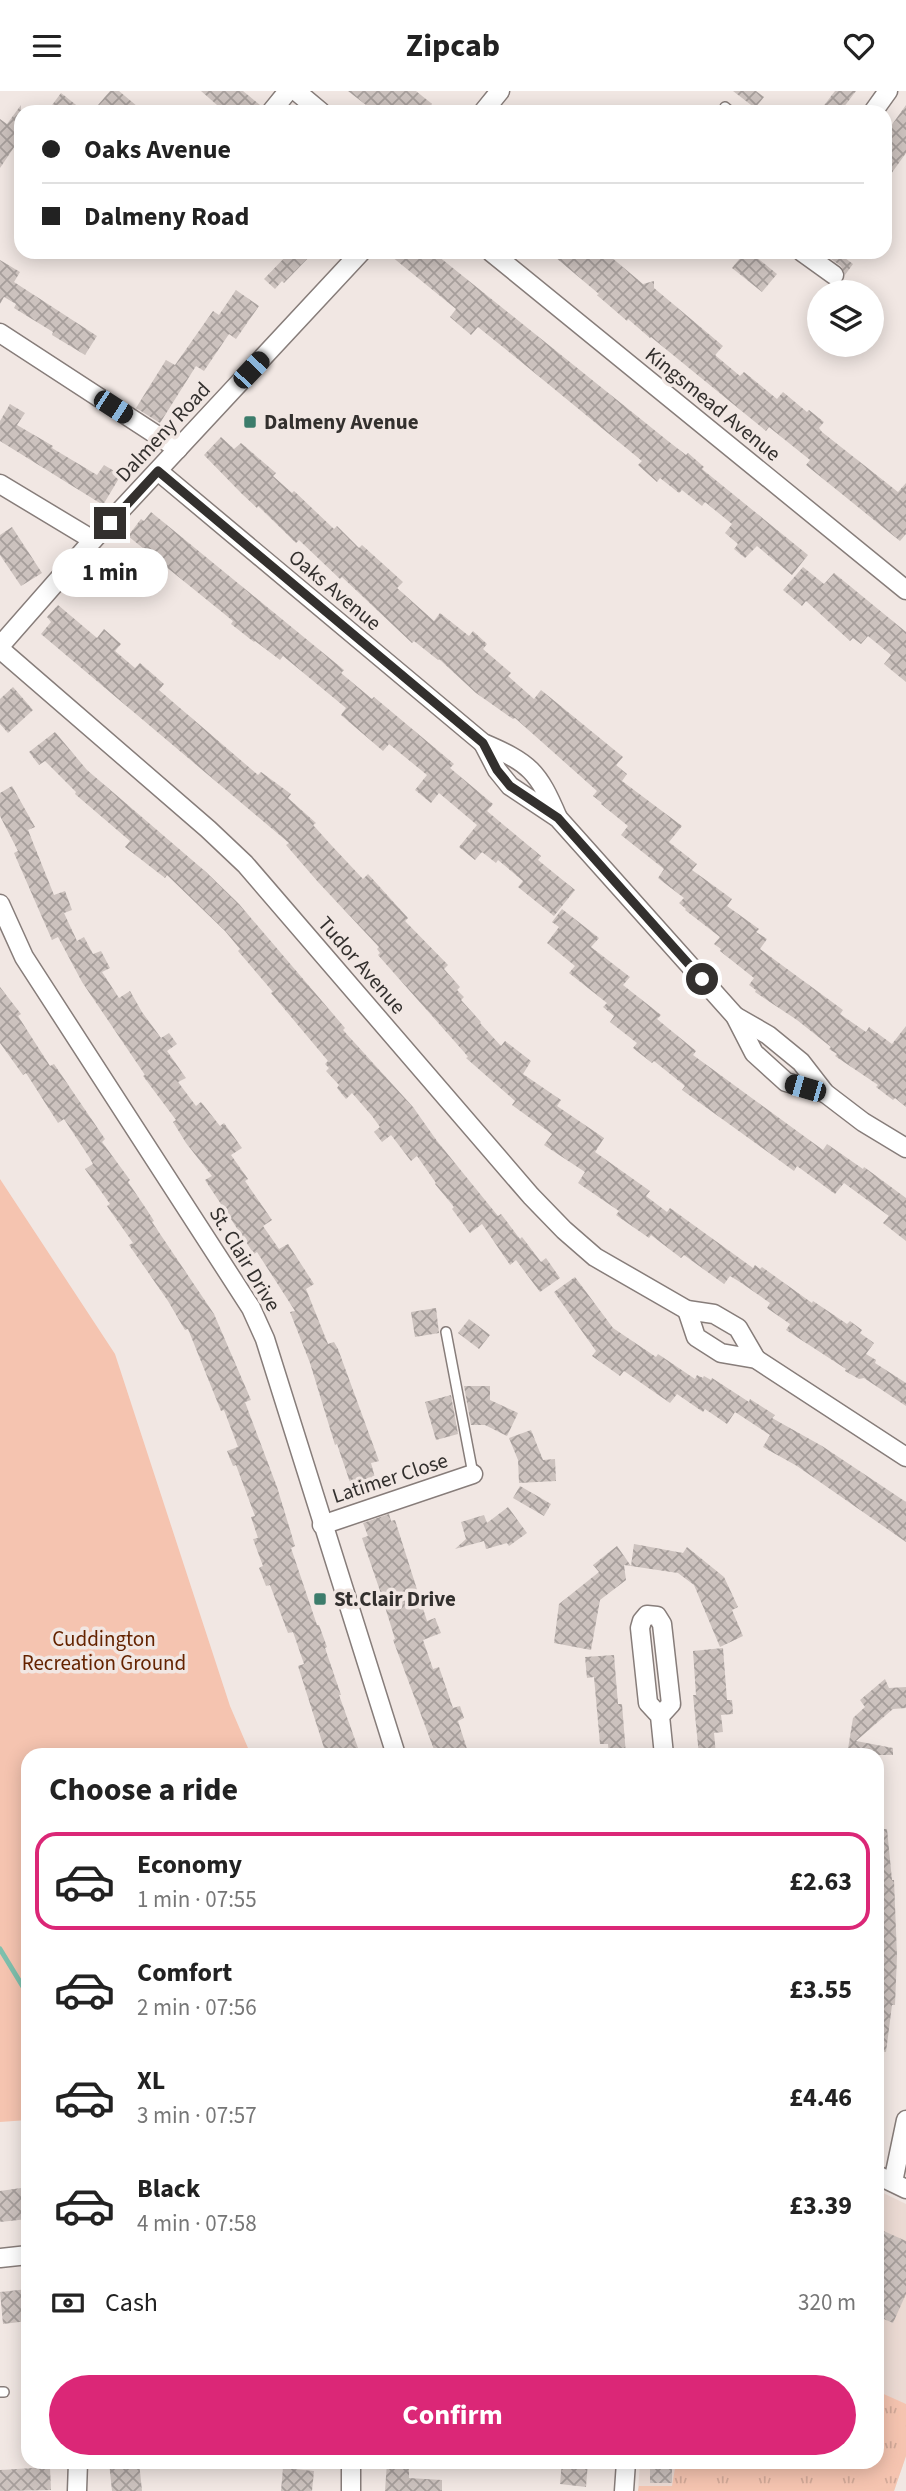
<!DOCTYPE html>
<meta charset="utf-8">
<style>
:root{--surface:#fff;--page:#f6f6f6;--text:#222;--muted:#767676;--line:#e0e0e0;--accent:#db2777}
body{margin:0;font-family:"Source Sans 3",sans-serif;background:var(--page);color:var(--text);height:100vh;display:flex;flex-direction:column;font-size:26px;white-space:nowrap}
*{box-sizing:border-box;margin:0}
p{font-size:23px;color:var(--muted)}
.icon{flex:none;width:38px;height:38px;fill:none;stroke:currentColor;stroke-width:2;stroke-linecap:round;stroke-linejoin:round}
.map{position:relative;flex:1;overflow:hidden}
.panel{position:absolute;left:21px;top:1657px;width:863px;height:721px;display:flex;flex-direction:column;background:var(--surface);border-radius:21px;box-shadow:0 4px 18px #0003}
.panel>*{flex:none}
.guide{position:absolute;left:14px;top:14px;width:878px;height:154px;border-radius:21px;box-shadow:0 4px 18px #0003;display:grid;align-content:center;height:154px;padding:0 28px;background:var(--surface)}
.tools{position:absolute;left:807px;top:189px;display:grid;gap:14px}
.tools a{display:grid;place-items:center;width:77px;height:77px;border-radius:50%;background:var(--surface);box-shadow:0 4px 18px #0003;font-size:35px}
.end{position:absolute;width:32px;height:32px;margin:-16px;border:9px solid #33302e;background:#fff;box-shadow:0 0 0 4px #fff}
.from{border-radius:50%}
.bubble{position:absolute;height:49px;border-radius:24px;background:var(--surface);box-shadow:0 4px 18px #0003;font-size:23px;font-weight:700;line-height:49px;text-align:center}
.car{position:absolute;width:21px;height:42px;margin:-21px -10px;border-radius:9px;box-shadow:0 0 5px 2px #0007;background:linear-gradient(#222 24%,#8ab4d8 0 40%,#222 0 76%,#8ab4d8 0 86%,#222 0)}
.guide b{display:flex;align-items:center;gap:24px;height:66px;font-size:26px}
.guide b+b{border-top:2px solid var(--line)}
.guide i{width:18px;height:18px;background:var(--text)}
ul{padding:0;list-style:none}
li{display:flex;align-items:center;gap:21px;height:98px;margin:0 14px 10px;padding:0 14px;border:4px solid transparent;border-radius:21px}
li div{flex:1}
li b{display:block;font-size:26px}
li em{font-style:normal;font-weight:700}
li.active{border-color:var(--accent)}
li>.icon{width:63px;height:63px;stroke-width:1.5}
h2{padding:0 28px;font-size:32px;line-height:84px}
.pay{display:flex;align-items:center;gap:18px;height:77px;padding:0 28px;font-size:26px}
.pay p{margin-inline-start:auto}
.cta{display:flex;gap:14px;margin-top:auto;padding:14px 28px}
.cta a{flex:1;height:80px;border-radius:42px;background:var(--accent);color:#fff;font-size:28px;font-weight:700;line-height:80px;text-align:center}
header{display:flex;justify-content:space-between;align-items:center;height:91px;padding:0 28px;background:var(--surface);font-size:32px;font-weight:700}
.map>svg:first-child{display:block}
.built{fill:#ebdad3}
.grass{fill:url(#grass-tufts)}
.park{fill:#f5c4b0}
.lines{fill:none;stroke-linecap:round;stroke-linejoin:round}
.stream{stroke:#7ec0ad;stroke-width:5}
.building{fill:url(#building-cross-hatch)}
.service-casing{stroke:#877d7a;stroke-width:12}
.minor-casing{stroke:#877d7a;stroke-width:21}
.service{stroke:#fff;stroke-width:9}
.minor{stroke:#fff;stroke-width:18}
.route{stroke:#33302e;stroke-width:9}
.poi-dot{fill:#3c7c6b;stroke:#f1e7e3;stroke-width:2.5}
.labels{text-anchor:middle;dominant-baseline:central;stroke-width:7;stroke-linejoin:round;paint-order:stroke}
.street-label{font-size:21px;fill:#33302e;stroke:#f1e7e3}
.poi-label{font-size:21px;font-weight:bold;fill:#33302e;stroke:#f1e7e3;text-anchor:start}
.park-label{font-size:21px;fill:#642300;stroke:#f1e7e3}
</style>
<header><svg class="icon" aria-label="menu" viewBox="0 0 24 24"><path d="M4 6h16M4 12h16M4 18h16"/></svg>Zipcab<svg class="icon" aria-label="heart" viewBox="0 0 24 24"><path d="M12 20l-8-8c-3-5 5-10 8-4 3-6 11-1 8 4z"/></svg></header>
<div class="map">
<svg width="906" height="2400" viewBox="0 0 906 2400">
<defs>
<pattern id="grass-tufts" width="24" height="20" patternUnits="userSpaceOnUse" patternTransform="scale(1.75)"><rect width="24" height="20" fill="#f5c4b0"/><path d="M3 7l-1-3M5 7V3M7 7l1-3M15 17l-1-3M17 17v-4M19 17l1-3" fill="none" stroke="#d2a998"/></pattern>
<pattern id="building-cross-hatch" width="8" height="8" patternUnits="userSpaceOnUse" patternTransform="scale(1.75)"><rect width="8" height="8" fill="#ccc2be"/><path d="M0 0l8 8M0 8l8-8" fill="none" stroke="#a69e9b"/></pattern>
</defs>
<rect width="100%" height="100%" fill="#f1e7e3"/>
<polygon class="built" points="877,2099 906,2113 906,2365 894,2400 638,2400 640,2371 877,2371"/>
<polygon class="grass" points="877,2300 906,2313 906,2365 894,2400 638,2400 639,2395 672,2395 676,2371 877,2371"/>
<polygon class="park" points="0,1088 115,1263 230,1615 251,1664 28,1664 28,2029 0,2031"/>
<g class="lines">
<polyline class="stream" points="0,1858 28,1904"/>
</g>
<g class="building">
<polygon points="110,0 119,0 144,21 92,21"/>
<polygon points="201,0 243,0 260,14 253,21 225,21"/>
<polygon points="348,0 416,0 432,13 426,21 375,21"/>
<polygon points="733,0 756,0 764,6 755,17"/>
<polygon points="835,0 856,0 840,21 819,21"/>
<polygon points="61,2 85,21 47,21"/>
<polygon points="21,14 21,46 0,77 0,28 7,33"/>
<polygon points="906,14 906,62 886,90 886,42"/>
<polygon points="290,161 314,161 284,192 282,190 275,198 264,188"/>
<polygon points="386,161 433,161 668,350 686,364 688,362 704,376 702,378 808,464 792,484 757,455 745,467 734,458 738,453 725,442 732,433 705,411 702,415 682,399 679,402 660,387 657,391 638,374 642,370 514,265 478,236 471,244 450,226 456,218"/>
<polygon points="549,161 605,161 643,193 654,190 654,197 723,255 715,264 740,285 744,281 777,308 783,301 807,321 809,319 824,331 819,337 822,341 898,401 906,392 906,443 900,450 806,374 810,369 769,336 766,340 651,246 650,247 628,228 627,230 597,204 599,203"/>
<polygon points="745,161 750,161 777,183 762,201 732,177"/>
<polygon points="821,161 837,161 853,173 845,184 841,175"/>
<polygon points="0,169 20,181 14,191 97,245 85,264 52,244 53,241 14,217 16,213 4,206 0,213"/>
<polygon points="236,199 259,215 236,248 229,243 204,280 196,275 160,332 136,317 166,269 175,274 213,220 219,224"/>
<polygon points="10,313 25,322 17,334 53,355 52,357 97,384 104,374 121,384 103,414 0,350 0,330"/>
<polygon points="221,346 234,358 241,352 276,382 273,385 292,402 294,400 334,438 337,435 359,457 362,454 403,491 397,497 434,530 440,522 469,545 473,540 487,553 483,558 511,582 508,585 534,608 541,599 623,666 616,674 627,683 622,690 682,735 669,751 697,773 692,779 732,808 727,815 759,838 756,841 767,848 760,858 843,919 840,923 866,941 869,936 892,953 906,935 906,1016 895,1007 893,1009 876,996 878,994 835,965 837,963 829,958 831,956 797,929 755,901 756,899 749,894 754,887 720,860 721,858 714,853 720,846 685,819 686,818 679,812 684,807 658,787 664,778 621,744 628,735 601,713 602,712 593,705 597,700 515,627 513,628 476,602 439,568 438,569 414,550 412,552 342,486 340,488 299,449 296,452 258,415 257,417 242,403 204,364"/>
<polygon points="151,421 344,579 341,582 372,608 374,606 454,673 450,677 493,713 487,720 541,765 538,769 575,799 554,825 518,796 523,790 498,769 496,772 482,761 475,769 459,756 477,734 439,702 431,712 415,699 427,684 389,653 383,660 341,624 346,617 283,565 280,569 255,550 254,551 231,533 233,530 128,445 141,428 144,430"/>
<polygon points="12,436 42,482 21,495 0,464 0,444"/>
<polygon points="803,476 824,493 834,482 906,541 906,591 884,573 891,564 868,545 861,553 853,547 850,550 806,510 802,515 783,499"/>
<polygon points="58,514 97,547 104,538 121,553 115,560 135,577 140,572 164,593 159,599 258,684 261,681 291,703 288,707 316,732 313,734 332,755 363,788 368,783 408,827 405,830 448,874 444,878 460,896 457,899 464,906 461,909 481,931 480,932 501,955 505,950 531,970 523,983 561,1009 557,1015 604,1047 595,1061 650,1100 646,1105 667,1121 670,1117 753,1177 755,1174 760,1178 762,1176 812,1212 813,1210 847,1233 850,1230 862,1239 860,1242 874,1252 866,1263 876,1269 875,1272 906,1292 906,1315 864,1287 859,1288 845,1280 846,1278 786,1239 790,1233 767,1217 770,1212 740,1191 730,1185 724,1193 684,1164 681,1167 651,1144 649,1147 616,1124 619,1120 578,1092 585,1081 544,1054 552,1043 512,1014 515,1010 466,967 468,966 464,961 378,864 380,862 377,858 379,856 318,791 286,754 289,752 41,543 51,531 47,526"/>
<polygon points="13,596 33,619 8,642 0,633 0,608"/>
<polygon points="55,641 87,679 206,781 239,813 345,937 343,939 413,1016 437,1050 498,1125 501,1123 520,1148 522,1146 541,1171 546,1167 560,1187 540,1201 516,1169 510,1174 482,1133 470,1142 452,1118 454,1116 435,1093 436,1092 417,1065 411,1070 391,1044 382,1051 374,1041 380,1036 372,1025 352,1002 346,1008 337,997 339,994 326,980 329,977 325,973 328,970 271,902 273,901 238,860 240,858 225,840 167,784 165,787 125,756 130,750 75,703 76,701 45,670 39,674 29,661"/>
<polygon points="12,695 35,736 28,739 54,804 65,800 72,819 64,822 77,850 84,846 93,863 101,860 110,877 102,881 119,907 130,900 142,921 161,947 169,942 177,953 167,960 186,987 178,991 196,1015 201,1011 220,1035 224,1032 242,1057 231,1064 248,1088 245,1090 272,1129 263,1135 279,1158 288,1153 314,1193 306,1198 328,1253 334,1251 338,1258 379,1370 371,1372 378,1398 355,1406 337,1353 335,1354 310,1272 290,1221 295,1220 257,1161 254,1163 205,1089 212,1085 186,1052 173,1031 176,1029 143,985 145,984 82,891 58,846 52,849 14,762 18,760 0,725 0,702"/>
<polygon points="562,818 599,847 591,856 630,886 623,894 661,924 657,928 696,960 693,964 823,1059 827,1053 863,1078 864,1076 906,1107 906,1150 883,1132 889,1125 844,1092 835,1103 797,1075 794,1080 682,999 685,995 654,970 652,972 633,957 637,952 610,931 614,925 603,916 607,912 569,882 575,875 547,852 559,836 552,831"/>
<polygon points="0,896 21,923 18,925 50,975 54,973 105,1048 102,1051 130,1089 128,1091 147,1119 154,1130 152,1131 214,1223 251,1309 245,1311 277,1396 295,1455 291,1457 317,1534 319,1534 327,1556 325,1557 341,1604 339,1604 358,1657 339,1664 334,1664 332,1657 325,1660 298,1575 304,1573 293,1541 288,1542 270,1494 266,1495 259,1477 263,1475 253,1448 258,1447 251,1426 255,1425 236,1374 233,1375 227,1360 238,1356 224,1319 221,1320 188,1238 185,1239 168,1210 129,1154 133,1152 107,1115 110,1113 85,1078 93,1073 89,1066 64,1028 58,1032 26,982 23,984 0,952"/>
<polygon points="575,1186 613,1237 656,1266 658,1263 695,1288 697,1284 703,1287 704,1285 711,1289 712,1287 749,1311 750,1308 775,1324 772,1327 822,1355 906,1411 906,1451 797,1375 763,1356 770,1344 735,1321 727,1333 705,1318 703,1321 677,1303 670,1312 624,1280 620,1285 592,1265 596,1260 554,1201"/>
<polygon points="436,1217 439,1242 415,1246 411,1221"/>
<polygon points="469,1228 490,1244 479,1258 458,1242"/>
<polygon points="464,1295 490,1295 490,1309 518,1322 507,1345 485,1334 471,1334"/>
<polygon points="451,1304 458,1343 436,1349 425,1311"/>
<polygon points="531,1339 543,1369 555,1368 556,1390 519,1392 518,1369 509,1347"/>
<polygon points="520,1395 551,1413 544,1425 513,1407"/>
<polygon points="508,1416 527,1442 509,1455 507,1452 486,1458 484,1450 455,1458 466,1448 461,1431 484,1424 487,1432"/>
<polygon points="389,1423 391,1430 395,1429 427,1530 435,1527 441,1542 423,1549 433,1578 439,1576 453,1617 460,1615 464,1627 458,1630 469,1664 436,1664 393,1549 395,1548 380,1500 362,1447 368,1445 363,1432"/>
<polygon points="634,1453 683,1462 687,1456 724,1486 738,1516 732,1519 743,1545 720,1556 694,1494 678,1482 624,1474 626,1489 600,1509 591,1559 554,1552 559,1513 599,1481 593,1474 617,1455 631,1475"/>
<polygon points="723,1557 727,1609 732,1609 733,1623 721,1624 723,1641 714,1642 716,1664 699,1664 693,1604 696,1604 693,1560"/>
<polygon points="614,1564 618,1613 622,1613 626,1664 609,1664 608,1653 600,1653 594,1586 587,1587 585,1566"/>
<polygon points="885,1588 889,1597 906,1596 906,1617 893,1618 856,1650 893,1657 893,1664 847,1664 853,1627 865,1616 860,1609"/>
<polygon points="877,1738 887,1738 892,1789 894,1789 897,1865 895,1914 892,1914 886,1961 877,1960"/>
<polygon points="28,2096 28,2128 0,2131 0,2100"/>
<polygon points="877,2137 906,2150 906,2203 893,2232 877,2225"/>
<polygon points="28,2198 28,2230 3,2233 0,2201"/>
<polygon points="109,2371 139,2371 142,2400 112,2400"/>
<polygon points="387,2371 409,2371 409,2387 442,2389 442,2400 385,2400"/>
<polygon points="562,2371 588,2371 586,2396 560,2393"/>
<rect x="650" y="2371" width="22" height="21"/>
<polygon points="50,2376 51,2399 0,2400 0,2379"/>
<polygon points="283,2377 314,2380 312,2400 281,2400"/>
</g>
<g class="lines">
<defs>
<g id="service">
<polyline points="725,16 731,21"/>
<polyline points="446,1241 473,1383"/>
<polyline points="0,2301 4,2301"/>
</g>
<g id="minor">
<polyline points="296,0 321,21"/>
<polyline points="271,21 288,0"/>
<polyline points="483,21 500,0"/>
<polyline points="873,21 888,0"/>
<polyline points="491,161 906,499"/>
<polyline points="802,161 834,184"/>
<polyline points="0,242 178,358"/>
<path d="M 158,380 L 483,652 C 530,672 538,680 558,727"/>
<polyline points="0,393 93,449"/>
<polyline points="0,555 93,449 361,161"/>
<polyline points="0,558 208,738 245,773 531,1105 564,1139 595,1166 687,1219 714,1223 738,1237 756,1268"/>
<polyline points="483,652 497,679 510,695 558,727 735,925 754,962 786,991 825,1002"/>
<polyline points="0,813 24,866 251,1217 265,1248 396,1664"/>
<polyline points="735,925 768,944 801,971 825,1002 863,1031 906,1057"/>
<polyline points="687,1219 696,1246 721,1262 756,1268 906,1366"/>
<polyline points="322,1434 473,1383"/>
<polyline points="660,1625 671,1613 662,1533 657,1525 647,1524 642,1530 640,1537 648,1612 660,1625 664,1664"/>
<polyline points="877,2084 906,2098"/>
<polyline points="893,2091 906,2029"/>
<polyline points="0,2167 28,2164"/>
<polyline points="77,2400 78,2371"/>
<polyline points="351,2400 351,2371"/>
<polyline points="624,2400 626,2371"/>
</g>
</defs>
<use href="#service" class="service-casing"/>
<use href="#minor" class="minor-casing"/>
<use href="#service" class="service"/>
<use href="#minor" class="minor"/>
</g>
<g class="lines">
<polyline class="route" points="110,432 158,380 483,652 497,679 510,695 558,727 702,888"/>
</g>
<g class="poi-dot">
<rect x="243" y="324" width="14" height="14" rx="3.5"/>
<rect x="313" y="1501" width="14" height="14" rx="3.5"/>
</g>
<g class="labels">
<g class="street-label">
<text transform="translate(713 313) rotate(39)">Kingsmead Avenue</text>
<text transform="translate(163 341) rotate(-47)">Dalmeny Road</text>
<text transform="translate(335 499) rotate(40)">Oaks Avenue</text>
<text transform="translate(362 874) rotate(49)">Tudor Avenue</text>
<text transform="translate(245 1168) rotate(59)">St. Clair Drive</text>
<text transform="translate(390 1387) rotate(-18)">Latimer Close</text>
</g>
<g class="poi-label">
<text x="264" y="331">Dalmeny Avenue</text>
<text x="334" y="1508">St.Clair Drive</text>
</g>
<g class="park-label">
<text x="104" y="1548">Cuddington<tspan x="104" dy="24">Recreation Ground</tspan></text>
</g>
</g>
</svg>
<div class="tools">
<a><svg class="icon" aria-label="layers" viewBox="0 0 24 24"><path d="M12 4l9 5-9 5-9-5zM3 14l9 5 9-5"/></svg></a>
</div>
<i class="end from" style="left:702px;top:888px"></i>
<i class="end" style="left:110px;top:432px"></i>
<div class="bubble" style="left:52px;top:457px;width:116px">1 min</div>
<i class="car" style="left:251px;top:279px;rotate:43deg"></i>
<i class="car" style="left:113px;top:316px;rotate:123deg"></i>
<i class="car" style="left:805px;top:997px;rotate:286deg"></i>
<div class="guide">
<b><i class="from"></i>Oaks Avenue</b>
<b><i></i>Dalmeny Road</b>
</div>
<section class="panel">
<h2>Choose a ride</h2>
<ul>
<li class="active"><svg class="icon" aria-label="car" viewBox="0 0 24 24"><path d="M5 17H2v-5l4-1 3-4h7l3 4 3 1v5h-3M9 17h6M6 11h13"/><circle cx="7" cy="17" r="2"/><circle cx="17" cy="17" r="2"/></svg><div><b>Economy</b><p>1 min · 07:55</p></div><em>£2.63</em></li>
<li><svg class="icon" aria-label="car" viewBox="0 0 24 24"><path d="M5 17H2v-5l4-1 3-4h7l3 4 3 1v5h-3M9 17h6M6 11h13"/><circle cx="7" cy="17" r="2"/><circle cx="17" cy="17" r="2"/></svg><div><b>Comfort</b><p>2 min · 07:56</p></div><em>£3.55</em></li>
<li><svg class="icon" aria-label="car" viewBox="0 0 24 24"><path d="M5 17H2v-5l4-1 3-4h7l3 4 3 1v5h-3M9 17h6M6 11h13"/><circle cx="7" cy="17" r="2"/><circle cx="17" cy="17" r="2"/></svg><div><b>XL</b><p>3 min · 07:57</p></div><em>£4.46</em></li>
<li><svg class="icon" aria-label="car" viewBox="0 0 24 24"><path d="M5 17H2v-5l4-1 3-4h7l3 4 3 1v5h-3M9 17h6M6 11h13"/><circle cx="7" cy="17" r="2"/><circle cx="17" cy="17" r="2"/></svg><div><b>Black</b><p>4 min · 07:58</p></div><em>£3.39</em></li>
</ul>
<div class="pay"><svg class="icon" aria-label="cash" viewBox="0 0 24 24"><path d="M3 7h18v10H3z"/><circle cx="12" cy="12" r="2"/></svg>Cash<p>320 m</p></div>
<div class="cta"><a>Confirm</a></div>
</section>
</div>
